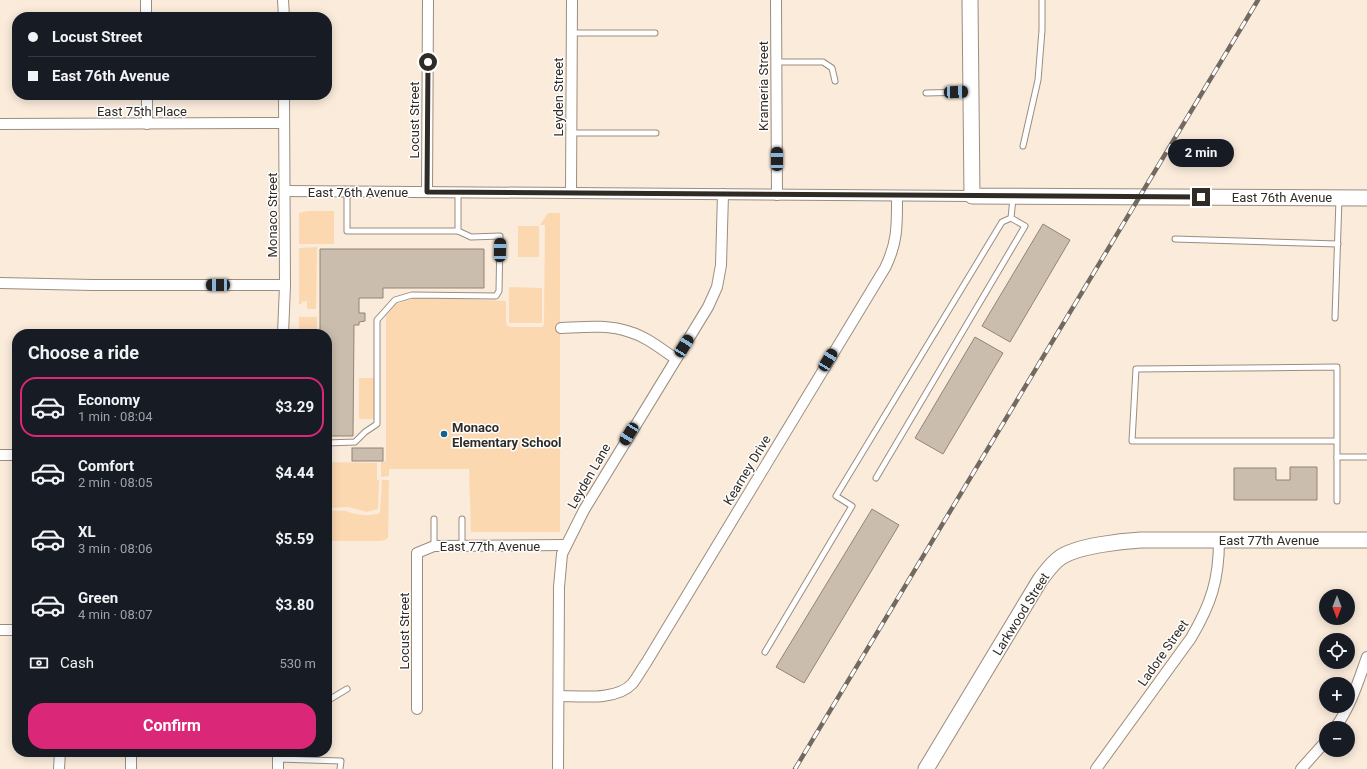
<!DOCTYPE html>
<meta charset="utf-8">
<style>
:root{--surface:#171b24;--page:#20242c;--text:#f1f3f6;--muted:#9ea1a6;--line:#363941;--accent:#db2777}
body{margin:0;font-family:Roboto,sans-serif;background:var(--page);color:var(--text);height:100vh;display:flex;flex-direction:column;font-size:15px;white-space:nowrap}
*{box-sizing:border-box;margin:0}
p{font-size:13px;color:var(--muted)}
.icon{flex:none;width:22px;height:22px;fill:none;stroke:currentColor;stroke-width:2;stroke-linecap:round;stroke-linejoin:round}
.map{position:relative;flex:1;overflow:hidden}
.drawer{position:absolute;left:12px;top:329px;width:320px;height:428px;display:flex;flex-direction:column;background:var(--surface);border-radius:16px;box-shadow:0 2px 10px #0003}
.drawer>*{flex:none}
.hud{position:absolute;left:12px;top:12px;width:320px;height:88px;border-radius:16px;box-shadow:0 2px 10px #0003;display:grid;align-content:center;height:88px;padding:0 16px;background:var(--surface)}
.needle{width:26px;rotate:180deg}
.controls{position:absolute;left:1319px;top:589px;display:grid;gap:8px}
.controls a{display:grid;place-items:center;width:36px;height:36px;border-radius:50%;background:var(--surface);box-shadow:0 2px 10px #0003;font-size:20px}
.end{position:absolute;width:18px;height:18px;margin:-9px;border:5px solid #302b25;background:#fff;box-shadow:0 0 0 2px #fff}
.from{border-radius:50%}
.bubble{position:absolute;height:28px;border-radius:14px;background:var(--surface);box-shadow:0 2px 10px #0003;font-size:13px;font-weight:700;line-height:28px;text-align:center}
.car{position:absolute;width:12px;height:24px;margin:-12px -6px;border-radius:5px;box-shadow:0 0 3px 1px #0007;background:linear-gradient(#222 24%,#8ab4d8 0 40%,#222 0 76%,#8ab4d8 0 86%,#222 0)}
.hud b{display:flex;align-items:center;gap:14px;height:38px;font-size:15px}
.hud b+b{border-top:1px solid var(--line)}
.hud i{width:10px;height:10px;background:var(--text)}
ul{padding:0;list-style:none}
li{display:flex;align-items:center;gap:12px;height:60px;margin:0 8px 6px;padding:0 8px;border:2px solid transparent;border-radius:16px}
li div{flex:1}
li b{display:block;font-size:15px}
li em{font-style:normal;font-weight:700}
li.active{border-color:var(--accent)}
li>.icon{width:36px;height:36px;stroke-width:1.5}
h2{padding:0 16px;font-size:18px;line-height:48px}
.pay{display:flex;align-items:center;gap:10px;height:44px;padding:0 16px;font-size:15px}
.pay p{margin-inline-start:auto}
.cta{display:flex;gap:8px;margin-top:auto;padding:8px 16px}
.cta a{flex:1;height:46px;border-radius:16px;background:var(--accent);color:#fff;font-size:16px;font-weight:700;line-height:46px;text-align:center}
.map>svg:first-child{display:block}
.green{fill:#fcd8b1}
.building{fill:#cbbdad;stroke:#928476}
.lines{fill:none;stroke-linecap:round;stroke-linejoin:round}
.lane-casing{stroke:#9b8d7f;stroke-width:7}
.street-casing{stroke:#9b8d7f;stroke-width:12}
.secondary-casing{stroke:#9b8d7f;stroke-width:17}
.lane{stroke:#fff;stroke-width:5}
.street{stroke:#fff;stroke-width:10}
.secondary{stroke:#fff;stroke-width:15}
.rail-casing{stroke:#726960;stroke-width:4.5}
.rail{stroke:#fff;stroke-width:3;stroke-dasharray:9;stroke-linecap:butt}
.route{stroke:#302b25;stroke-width:5}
.poi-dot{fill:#136294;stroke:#fff;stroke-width:1.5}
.labels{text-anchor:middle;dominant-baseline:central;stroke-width:3;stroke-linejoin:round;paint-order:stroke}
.street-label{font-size:13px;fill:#302b25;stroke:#fff}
.poi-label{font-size:13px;font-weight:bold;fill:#302b25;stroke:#fff;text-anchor:start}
</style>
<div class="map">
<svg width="1367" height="769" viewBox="0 0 1367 769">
<rect width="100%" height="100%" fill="#faebdb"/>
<g class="green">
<polygon points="307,211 334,211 334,244 299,244 299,213"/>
<polygon points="548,213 560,213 560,532 471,532 469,469 389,469 389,476 381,477 381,462 386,461 386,316 396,304 418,297 506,301 506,322 507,325 510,327 542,327 544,325 545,225 540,225"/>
<rect x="518" y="226" width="21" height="31"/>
<polygon points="317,247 316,309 307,309 307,301 301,302 302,304 299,304 299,248"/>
<polygon points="509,287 542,288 542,323 510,323 509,322"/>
<rect x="299" y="317" width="18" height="17"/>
<rect x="359" y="378" width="15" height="41"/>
<polygon points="327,462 377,463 377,480 379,480 378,509 367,512 348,507 333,508 327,505"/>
<path d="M 382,480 L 389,480 L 388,538 L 382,541 L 327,541 L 327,509 C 335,512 340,510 346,511 C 358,515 368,517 380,513 Z"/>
</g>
<g class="building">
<polygon points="1043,224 1070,240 1010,342 982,326"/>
<polygon points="320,249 484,249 484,288 383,288 383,298 359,298 359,313 365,313 365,321 359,322 359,325 354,325 353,436 327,436 327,334 320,334"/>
<polygon points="975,337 1003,353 943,454 915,438"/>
<rect x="352" y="448" width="31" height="13"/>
<polygon points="1290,467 1317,467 1317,500 1234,500 1234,468 1276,468 1276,480 1290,480"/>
<polygon points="872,509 899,525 804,683 776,667"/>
</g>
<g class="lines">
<defs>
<g id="lane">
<polyline points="572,33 655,33"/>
<polyline points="776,62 823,62 832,68 835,81"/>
<polyline points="926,93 970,92"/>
<polyline points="571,133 656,133"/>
<polyline points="1023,146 1038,80 1042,30 1042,0"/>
<polyline points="347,192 347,231 458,231 458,193"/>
<polyline points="1175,239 1338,244"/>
<polyline points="1335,318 1339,199"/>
<polyline points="1337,441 1132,441 1136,369 1337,367 1337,457"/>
<polyline points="327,443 355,442 365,432 377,424 377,320 395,300 412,295 496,296 499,291 500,236 471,237 458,231"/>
<polyline points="876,478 1025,226 1011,218 1013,198"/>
<polyline points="1337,501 1337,457 1367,457"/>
<polyline points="434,519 434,546"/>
<polyline points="462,519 462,546"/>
<polyline points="765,652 852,506 836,496 1002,222 1011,218"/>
<polyline points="327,701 347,689"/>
<polyline points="278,759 341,761 340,769"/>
</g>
<g id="street">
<polyline points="146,0 146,17"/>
<polyline points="283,0 284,17"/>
<polyline points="776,0 777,195"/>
<polyline points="147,95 147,124"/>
<polyline points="0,124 284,123"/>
<polyline points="285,191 972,196"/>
<polyline points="427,192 428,0"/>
<polyline points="571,193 572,0"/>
<polyline points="0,283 93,285 285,285"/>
<path d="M 561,328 C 584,327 608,324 630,332 C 647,337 661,349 676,359"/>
<polyline points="283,334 285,285 284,95"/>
<polyline points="0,455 17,455"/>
<polyline points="0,630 17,630"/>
<path d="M 559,696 C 580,696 616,701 632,684 C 637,678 641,670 646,663 L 885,268 C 898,242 897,224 897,196"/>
<polyline points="417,709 417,553 434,546 565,545"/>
<path d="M 1335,728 C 1351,706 1358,682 1367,657"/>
<polyline points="131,752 131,769"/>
<polyline points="59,769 60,752"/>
<polyline points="278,769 278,752"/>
<polyline points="558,769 559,587 562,554 584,510 708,307 717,287 721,265 723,194"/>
<path d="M 1096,769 L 1191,638 C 1211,604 1219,580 1219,540"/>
<polyline points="1301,769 1326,741"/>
</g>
<g id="secondary">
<polyline points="970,0 972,196 1367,198"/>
<path d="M 926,769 L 1040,580 C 1047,571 1052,563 1061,557 C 1078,546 1121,541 1141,540 L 1367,540"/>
</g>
</defs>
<use href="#lane" class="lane-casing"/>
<use href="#street" class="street-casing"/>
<use href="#secondary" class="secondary-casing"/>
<use href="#lane" class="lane"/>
<use href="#street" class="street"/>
<use href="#secondary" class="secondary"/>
<defs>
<polyline id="rail" points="795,769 1258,0"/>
</defs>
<use href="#rail" class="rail-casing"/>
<use href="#rail" class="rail"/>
</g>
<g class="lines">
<polyline class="route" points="428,62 427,192 1201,197"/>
</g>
<circle class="poi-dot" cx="444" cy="434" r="4"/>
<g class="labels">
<g class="street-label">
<text transform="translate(763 86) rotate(-90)">Krameria Street</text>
<text transform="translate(558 97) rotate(-90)">Leyden Street</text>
<text x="142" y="111">East 75th Place</text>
<text transform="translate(414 120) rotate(-90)">Locust Street</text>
<text x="358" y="192">East 76th Avenue</text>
<text x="1282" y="197">East 76th Avenue</text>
<text transform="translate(272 215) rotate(-90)">Monaco Street</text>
<text transform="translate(747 470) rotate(-59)">Kearney Drive</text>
<text transform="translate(589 476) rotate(-60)">Leyden Lane</text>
<text x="1269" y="540">East 77th Avenue</text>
<text x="490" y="546">East 77th Avenue</text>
<text transform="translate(1021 614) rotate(-58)">Larkwood Street</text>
<text transform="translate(404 631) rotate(-90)">Locust Street</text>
<text transform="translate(1163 653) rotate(-55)">Ladore Street</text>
</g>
<g class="poi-label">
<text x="452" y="427">Monaco<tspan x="452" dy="15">Elementary School</tspan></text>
</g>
</g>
</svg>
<div class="controls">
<a><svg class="needle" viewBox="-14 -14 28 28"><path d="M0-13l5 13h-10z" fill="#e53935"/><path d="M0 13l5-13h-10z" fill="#9ea1a6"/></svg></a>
<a><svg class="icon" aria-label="locate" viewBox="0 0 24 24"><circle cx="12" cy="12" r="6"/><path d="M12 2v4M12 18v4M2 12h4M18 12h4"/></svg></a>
<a>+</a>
<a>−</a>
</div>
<i class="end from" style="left:428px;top:62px"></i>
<i class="end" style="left:1201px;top:197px"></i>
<div class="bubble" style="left:1168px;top:139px;width:66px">2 min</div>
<i class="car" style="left:956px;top:92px;rotate:88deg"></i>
<i class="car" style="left:777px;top:159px;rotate:0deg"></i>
<i class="car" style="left:500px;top:250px;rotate:1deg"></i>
<i class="car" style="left:218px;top:285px;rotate:270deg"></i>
<i class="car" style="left:684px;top:346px;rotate:32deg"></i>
<i class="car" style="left:828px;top:360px;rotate:31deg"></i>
<i class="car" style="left:629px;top:434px;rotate:212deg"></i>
<div class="hud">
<b><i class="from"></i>Locust Street</b>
<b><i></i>East 76th Avenue</b>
</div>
<section class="drawer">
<h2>Choose a ride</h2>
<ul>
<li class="active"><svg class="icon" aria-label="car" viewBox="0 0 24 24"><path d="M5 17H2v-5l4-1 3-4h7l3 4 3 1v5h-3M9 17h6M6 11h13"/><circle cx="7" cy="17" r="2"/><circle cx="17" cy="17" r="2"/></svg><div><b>Economy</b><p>1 min · 08:04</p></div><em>$3.29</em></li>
<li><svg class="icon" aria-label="car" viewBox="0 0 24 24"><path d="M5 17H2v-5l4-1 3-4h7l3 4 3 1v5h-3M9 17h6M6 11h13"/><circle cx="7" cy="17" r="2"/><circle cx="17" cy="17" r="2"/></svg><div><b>Comfort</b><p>2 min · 08:05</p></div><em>$4.44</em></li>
<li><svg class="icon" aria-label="car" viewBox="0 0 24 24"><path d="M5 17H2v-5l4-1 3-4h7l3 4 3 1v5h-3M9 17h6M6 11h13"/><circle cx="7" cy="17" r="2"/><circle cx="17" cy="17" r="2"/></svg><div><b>XL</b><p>3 min · 08:06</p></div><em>$5.59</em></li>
<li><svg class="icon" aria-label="car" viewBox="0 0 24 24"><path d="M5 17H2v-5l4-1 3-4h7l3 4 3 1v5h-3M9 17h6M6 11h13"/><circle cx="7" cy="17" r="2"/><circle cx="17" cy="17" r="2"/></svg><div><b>Green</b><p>4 min · 08:07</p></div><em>$3.80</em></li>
</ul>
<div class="pay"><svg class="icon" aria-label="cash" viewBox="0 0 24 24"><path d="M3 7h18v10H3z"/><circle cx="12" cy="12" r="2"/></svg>Cash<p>530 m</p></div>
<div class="cta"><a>Confirm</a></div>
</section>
</div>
